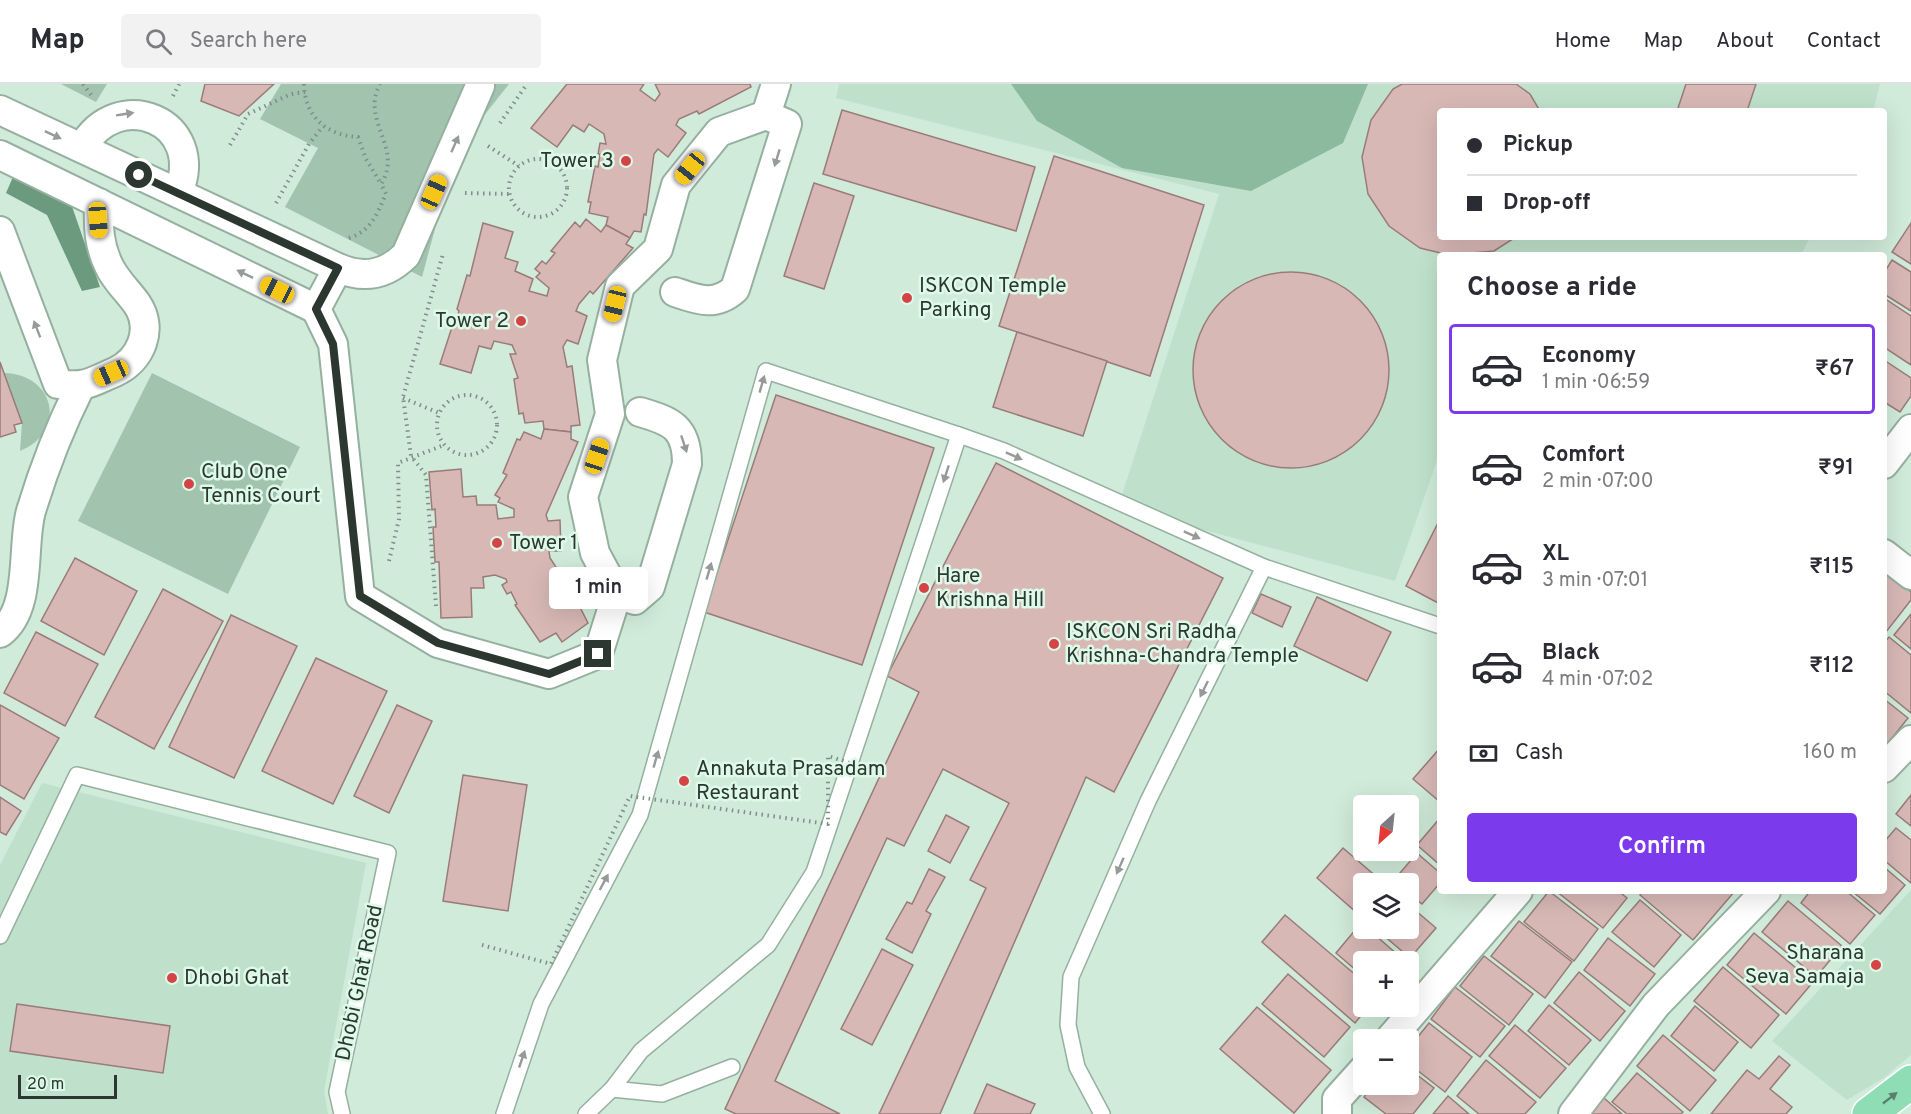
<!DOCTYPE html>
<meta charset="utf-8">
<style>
:root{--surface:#fff;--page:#f2f2f3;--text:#2b2b33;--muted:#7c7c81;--line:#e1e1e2;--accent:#7c3aed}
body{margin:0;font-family:Overpass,sans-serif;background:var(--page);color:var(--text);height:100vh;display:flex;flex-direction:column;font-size:22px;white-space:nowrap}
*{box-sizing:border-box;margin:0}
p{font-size:20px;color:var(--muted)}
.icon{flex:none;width:33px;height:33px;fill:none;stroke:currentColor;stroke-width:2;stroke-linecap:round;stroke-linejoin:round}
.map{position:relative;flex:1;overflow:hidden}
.details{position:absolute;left:1437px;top:168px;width:450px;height:642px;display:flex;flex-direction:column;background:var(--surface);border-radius:6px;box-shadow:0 6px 24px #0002}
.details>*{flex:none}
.banner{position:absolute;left:1437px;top:24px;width:450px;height:132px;border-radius:6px;box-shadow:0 6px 24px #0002;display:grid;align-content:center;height:132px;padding:0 30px;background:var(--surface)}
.needle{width:39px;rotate:207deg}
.buttons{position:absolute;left:1353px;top:711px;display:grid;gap:12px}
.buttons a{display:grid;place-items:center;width:66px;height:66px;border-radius:6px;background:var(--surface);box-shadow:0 6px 24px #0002;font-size:30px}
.scale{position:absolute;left:18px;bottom:15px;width:99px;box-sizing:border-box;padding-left:6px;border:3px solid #2d3731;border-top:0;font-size:16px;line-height:21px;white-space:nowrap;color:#2d3731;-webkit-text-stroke:4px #ddf9e7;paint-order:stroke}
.end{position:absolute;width:27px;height:27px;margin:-14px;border:8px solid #2d3731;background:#fff;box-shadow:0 0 0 3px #fff}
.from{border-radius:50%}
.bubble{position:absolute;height:42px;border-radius:6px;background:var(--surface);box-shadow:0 6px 24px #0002;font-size:20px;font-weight:600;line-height:42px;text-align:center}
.car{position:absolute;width:18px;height:36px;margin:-18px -9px;border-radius:8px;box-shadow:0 0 4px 2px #0007;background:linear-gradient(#f5c518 24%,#345 0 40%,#f5c518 0 76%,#345 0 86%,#f5c518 0)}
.banner b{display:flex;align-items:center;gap:21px;height:57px;font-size:22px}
.banner b+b{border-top:2px solid var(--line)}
.banner i{width:15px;height:15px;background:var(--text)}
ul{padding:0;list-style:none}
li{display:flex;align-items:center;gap:18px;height:90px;margin:0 12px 9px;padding:0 18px;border:3px solid transparent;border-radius:6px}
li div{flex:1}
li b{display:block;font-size:22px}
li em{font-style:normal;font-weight:600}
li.active{border-color:var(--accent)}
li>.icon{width:54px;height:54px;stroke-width:1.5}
h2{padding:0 30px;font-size:27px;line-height:72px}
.pay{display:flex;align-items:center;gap:15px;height:66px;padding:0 30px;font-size:22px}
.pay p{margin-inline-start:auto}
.button{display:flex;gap:12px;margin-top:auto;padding:12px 30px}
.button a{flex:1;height:69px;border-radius:6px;background:var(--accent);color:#fff;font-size:24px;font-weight:600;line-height:69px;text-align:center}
header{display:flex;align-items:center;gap:36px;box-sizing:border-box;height:84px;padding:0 30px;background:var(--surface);border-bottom:2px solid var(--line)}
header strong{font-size:28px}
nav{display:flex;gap:33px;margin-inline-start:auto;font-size:21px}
.search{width:420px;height:54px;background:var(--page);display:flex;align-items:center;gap:15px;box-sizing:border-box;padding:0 21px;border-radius:6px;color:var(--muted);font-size:22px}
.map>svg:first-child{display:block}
.built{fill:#bfe1cb}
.green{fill:#a2c3ae}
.forest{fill:#8bba9e}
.water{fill:#6c9a7e}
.building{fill:#d7b8b5;stroke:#997c7a;stroke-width:1.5}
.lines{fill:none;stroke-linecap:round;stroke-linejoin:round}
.lane-casing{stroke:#96b0a0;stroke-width:18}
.street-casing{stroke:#96b0a0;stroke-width:32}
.primary-casing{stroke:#fff;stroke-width:36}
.path{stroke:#7d9084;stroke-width:4;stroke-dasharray:1.5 4.5;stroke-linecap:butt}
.lane{stroke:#fff;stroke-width:15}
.street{stroke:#fff;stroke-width:28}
.primary{stroke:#8eddb5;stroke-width:33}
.path-bridge{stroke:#7d9084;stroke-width:4;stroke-dasharray:1.5 4.5;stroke-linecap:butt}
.oneway{fill:#969b98}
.oneway2{fill:#59826c}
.route{stroke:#2d3731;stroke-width:8}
.poi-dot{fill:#d44447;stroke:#ddf9e7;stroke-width:2}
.labels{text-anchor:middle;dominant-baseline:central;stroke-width:5;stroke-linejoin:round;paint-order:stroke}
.poi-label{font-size:21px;fill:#2d3731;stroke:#ddf9e7;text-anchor:start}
.street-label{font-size:21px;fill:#2d3731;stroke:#ddf9e7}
</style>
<header>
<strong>Map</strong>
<div class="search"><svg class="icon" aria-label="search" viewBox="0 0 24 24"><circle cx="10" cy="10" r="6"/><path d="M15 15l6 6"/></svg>Search here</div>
<nav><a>Home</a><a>Map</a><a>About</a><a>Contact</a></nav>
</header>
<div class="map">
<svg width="1911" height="1030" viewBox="0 0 1911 1030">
<rect width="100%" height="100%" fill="#d0ebda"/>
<g class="built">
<polygon points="839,0 1880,0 1873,27 1440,27 1440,153 1810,153 1801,171 1440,171 1440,368 1395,497 1118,423 1219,110 836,14"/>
<polygon points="42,699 366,779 324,1007 328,1030 0,1030 0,781"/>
<polygon points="1911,806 1911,971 1885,993 1847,1016 1772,957"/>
</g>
<g class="green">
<polygon points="61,0 107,0 96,18"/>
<polygon points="281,0 509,0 471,48 443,115 422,193 285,123 318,64 260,35"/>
<path d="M 4,289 C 55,290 68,348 20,367 L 22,339 Z"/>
<polygon points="152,289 300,363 228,510 78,437"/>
</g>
<polygon class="forest" points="1011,0 1368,0 1343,59 1251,107 1122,84 1037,37"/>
<polygon class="water" points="16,86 68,111 100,203 82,207 47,131 6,109"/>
<g class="building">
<polygon points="205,0 274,0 239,32 201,17"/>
<polygon points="567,0 644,0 640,6 655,17 660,10 655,0 750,0 751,3 699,30 697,27 679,35 676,41 686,49 668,73 658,65 654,70 646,131 644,130 641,148 634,147 630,154 606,141 608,133 589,129 591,118 588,118 595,82 598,83 600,70 598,70 600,59 606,60 604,50 589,40 584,48 573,41 557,63 531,44"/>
<polygon points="1402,0 1516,0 1530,10 1540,27 1440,27 1440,153 1516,153 1494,167 1449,171 1420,164 1389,142 1368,110 1362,73 1371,36 1393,5"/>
<polygon points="1686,0 1756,0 1747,27 1686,27 1678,24"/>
<polygon points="842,26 1035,83 1016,147 823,90"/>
<polygon points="1054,72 1204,121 1150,292 999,242"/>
<polygon points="814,99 854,112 824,205 784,192"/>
<polygon points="586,135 601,148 606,141 630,154 626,160 633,164 593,210 590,207 579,220 576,227 587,232 578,260 567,256 563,263 567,283 572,282 580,341 571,342 571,348 544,345 543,337 525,339 523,329 519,330 514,295 518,294 510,270 516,270 512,261 494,257 491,265 479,262 471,289 440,280 452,243 454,244 459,227 457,225 467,191 470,192 483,139 513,148 505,174 518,178 515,187 533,195 529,207 547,212 549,204 536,193 540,189 535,185 542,177 546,180 555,169 551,167 575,138 580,143"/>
<polygon points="1911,139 1911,180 1892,168"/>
<polygon points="1892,176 1911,188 1911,227 1884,210 1884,189"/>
<circle cx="1291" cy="286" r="98"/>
<polygon points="1884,214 1911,232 1911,281 1884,263"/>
<polygon points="1017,248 1107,277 1083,352 993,323"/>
<polygon points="1884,276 1911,294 1911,312 1900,328 1884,318"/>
<polygon points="0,278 22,339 14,341 16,348 0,353"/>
<polygon points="776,311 934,364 862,581 704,528"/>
<polygon points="544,345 571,348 571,355 578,358 546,431 548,437 560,436 561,467 549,467 550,474 561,491 563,490 588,539 562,558 556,549 540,558 515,521 517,520 511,508 507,510 502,501 507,498 506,495 495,491 483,493 484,504 471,504 472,533 441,534 439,478 435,478 433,443 436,443 435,425 432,426 429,388 461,385 463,413 476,412 477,421 496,421 498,435 514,433 514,425 498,418 500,414 495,411 507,391 503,389 517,355 520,356 524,348 541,355"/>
<polygon points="996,379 1223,494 1114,708 1086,693 940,1030 879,1030 986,804 970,796 1009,719 943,685 904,762 887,754 775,997 840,1030 736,1030 725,1025 919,608 887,592"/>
<polygon points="1440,435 1440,520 1406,502"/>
<polygon points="75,474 137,507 104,571 41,537"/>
<polygon points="1884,487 1911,508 1911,516 1886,548"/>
<polygon points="163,505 223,537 154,665 95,633"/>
<polygon points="1261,510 1291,523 1282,543 1252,529"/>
<polygon points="1317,513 1391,548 1367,597 1294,562"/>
<polygon points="1911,530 1911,565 1894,551"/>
<polygon points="231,531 297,562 234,694 169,663"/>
<polygon points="36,548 98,580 65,642 4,609"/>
<polygon points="1889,553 1911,571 1911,629 1884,607 1884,559"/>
<polygon points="316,574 387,607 333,720 262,687"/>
<polygon points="1884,615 1908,634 1884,664"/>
<polygon points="0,621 59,654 24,715 0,701"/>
<polygon points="397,621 432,637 389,729 354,712"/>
<polygon points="1440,664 1440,718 1413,695"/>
<polygon points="463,691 527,701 508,827 443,817"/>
<polygon points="1911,711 1911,742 1896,730"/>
<polygon points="0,713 21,727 6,751 0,748"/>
<polygon points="946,731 969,743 950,779 928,767"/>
<polygon points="1440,734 1440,781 1417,761"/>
<polygon points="1896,744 1911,756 1911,799 1884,776 1884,758"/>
<polygon points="1343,764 1385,800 1364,800 1364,835 1317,794"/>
<polygon points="1417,769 1440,789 1440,799 1422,820 1408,809 1408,800 1397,800 1394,796"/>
<polygon points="1884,783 1905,801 1880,830 1852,807 1884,807"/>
<polygon points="929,785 945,793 926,827 931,830 912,869 886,855 907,818 912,820"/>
<polygon points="1549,807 1598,845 1574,877 1524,838"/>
<polygon points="1556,807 1618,807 1627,814 1603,844"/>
<polygon points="1643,807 1735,807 1693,856 1640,811"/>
<polygon points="1810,807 1846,807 1875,831 1850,860 1801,819"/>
<polygon points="1640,816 1681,851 1654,883 1612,848"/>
<polygon points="1788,817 1842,862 1816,893 1762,848"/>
<polygon points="1408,820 1436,844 1410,874 1375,844 1408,844"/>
<polygon points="1285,831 1364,898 1364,922 1369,922 1355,939 1262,858"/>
<polygon points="1519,837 1572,878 1545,914 1491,872"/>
<polygon points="1361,839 1364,844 1367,844 1406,878 1364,878 1364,893 1336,869"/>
<polygon points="1754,849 1813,898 1786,930 1727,881"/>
<polygon points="1608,854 1655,890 1630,922 1584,886"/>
<polygon points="882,865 913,881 872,961 841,945"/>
<polygon points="1484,872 1533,910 1509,941 1460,902"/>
<polygon points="1723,883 1779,931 1751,964 1694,917"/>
<polygon points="1579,888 1625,927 1600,957 1554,919"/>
<polygon points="1288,890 1350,943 1324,973 1262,920"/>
<polygon points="1455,903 1505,942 1480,973 1431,935"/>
<polygon points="17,920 170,942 163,989 10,967"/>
<polygon points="1549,921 1591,956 1569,981 1528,947"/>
<polygon points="1695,922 1738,958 1714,987 1671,952"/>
<polygon points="1257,923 1331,986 1294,1029 1220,965"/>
<polygon points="1429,939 1472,973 1445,1008 1408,979 1408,965"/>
<polygon points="1515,941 1566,984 1540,1014 1489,972"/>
<polygon points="1663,951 1716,996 1690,1027 1637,982"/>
<polygon points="1779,972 1790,981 1770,1005 1792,1023 1786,1030 1711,1030 1747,986 1759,995"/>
<polygon points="1486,976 1536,1018 1525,1030 1479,1030 1457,1012"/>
<polygon points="1408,984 1434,1004 1413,1030 1386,1030 1364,1013 1374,1000 1408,1000"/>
<polygon points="1637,989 1683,1028 1681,1030 1627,1030 1612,1018"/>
<polygon points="987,1000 1035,1020 1030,1030 974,1030"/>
<polygon points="1448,1012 1469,1030 1433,1030"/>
<polygon points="1604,1014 1622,1030 1590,1030"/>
</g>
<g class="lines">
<defs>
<g id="lane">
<polyline points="959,351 1004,367 1264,483 1148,717 1071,893 1068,941 1077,983 1102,1030"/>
<polyline points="1264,483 1440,542"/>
<polyline points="0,852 77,691 388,769 337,1008 342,1030"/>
<polyline points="612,1005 662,1010 732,983"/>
<polyline points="504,1030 541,920 640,731 766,287 959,351 814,788 768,861 641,967 612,1005 586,1030"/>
</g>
<g id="street">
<path d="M 0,26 L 338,184 C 364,195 386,191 406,171 L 480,2"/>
<path d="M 82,64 C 117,0 208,37 178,109"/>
<polyline points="0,71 316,225"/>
<path d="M 0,147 L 58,300 C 86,304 89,299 115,288 C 141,276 154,245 137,220 C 128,207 116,197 109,182 C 99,162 98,142 99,119"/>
<polyline points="338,184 316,225 333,260 360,512 438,559 549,590 598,570 617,510 595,469 583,413 610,330 602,276 620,202 658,165 676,101 719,48 766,31 776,0"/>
<path d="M 675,208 C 698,216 715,223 735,205 L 787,40 L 766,31"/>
<polyline points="1884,380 1911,345"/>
<polyline points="1884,470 1911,491"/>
<path d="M 617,510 L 635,516 L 650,503 L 687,380 C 687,343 671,337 640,328"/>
<path d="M 0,549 C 33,525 21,462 31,427 C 44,384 60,343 80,303"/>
<polyline points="1884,684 1911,656"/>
<polyline points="1389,956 1518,807"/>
<polyline points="1337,1030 1337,1015 1364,985"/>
<polyline points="1573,1030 1656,921 1766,807"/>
</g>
<polyline id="primary" points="1869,1030 1911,998"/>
</defs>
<use href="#lane" class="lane-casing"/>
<use href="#street" class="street-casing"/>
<use href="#primary" class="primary-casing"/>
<g class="path">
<polyline points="83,0 92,12"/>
<path d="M 304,0 C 305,33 326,51 358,53 L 366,75 L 381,100 C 404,64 360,37 380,0"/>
<polyline points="173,12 179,0"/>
<polyline points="500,39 527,0"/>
<polyline points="230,61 248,30 291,10 305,8"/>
<polyline points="488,62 519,82"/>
<circle cx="538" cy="104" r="29"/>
<polyline points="465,109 509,110"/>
<polyline points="276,119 309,60 323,42"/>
<path d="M 349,154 C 371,147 377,130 386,110 L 381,100"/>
<circle cx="467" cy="341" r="30"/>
<polyline points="403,314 439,329"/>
<polyline points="389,477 399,435 398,379 444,361"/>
<polyline points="436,522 426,391 411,372 403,313 443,170"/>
</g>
<use href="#lane" class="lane"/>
<use href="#street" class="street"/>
<use href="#primary" class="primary"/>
<polyline class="path-bridge" points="482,861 551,880 630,712 828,740 828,672 881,689"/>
</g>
<defs><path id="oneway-solid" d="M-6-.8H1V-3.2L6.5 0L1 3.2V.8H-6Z" transform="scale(1.5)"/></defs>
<g class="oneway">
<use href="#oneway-solid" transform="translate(125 30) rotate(-9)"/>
<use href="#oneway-solid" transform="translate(53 51) rotate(25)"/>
<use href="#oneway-solid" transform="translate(455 60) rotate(-66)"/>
<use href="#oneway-solid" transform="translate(777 74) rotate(107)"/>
<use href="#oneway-solid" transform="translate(245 190) rotate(-154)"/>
<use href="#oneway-solid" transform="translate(37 245) rotate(-111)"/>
<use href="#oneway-solid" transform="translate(762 300) rotate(-74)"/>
<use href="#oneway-solid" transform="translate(684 360) rotate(72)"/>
<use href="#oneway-solid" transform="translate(1014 372) rotate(24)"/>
<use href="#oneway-solid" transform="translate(946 390) rotate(108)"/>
<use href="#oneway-solid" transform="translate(1192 451) rotate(24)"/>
<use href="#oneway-solid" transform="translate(709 487) rotate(-74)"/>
<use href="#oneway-solid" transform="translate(1204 605) rotate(116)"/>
<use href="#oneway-solid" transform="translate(656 675) rotate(-74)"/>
<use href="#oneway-solid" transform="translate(1120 782) rotate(114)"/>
<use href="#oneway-solid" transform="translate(604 798) rotate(-62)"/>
<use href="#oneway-solid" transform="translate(522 975) rotate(-71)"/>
</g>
<use class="oneway2" href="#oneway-solid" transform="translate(1890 1014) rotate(-38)"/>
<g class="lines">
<polyline class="route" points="139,91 338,184 316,225 333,260 360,512 438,559 549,590 598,570"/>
</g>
<g class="poi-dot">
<circle cx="626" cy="77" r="6"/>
<circle cx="907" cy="214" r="6"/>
<circle cx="521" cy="237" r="6"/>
<circle cx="189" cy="400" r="6"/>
<circle cx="497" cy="459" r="6"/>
<circle cx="924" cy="504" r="6"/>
<circle cx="1054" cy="560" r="6"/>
<circle cx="684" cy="697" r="6"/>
<circle cx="1876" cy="881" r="6"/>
<circle cx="172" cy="894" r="6"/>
</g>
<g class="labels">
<g class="poi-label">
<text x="614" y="77" text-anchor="end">Tower 3</text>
<text x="919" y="202">ISKCON Temple<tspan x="919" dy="24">Parking</tspan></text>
<text x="509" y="237" text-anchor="end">Tower 2</text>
<text x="201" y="388">Club One<tspan x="201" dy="24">Tennis Court</tspan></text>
<text x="509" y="459">Tower 1</text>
<text x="936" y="492">Hare<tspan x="936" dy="24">Krishna Hill</tspan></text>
<text x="1066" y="548">ISKCON Sri Radha<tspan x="1066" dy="24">Krishna-Chandra Temple</tspan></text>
<text x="696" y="685">Annakuta Prasadam<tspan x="696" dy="24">Restaurant</tspan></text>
<text x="1864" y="869" text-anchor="end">Sharana<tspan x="1864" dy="24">Seva Samaja</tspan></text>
<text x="184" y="894">Dhobi Ghat</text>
</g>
<g class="street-label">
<text transform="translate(360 899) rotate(-78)">Dhobi Ghat Road</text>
</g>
</g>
</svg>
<div class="buttons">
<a><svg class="needle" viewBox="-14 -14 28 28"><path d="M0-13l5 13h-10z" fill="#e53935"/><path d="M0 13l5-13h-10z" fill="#7c7c81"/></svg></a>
<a><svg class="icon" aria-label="layers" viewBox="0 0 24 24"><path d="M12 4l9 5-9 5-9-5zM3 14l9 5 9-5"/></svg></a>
<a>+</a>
<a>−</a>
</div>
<div class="scale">20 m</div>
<i class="end from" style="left:139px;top:91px"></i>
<i class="end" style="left:598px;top:570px"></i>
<div class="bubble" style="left:549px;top:483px;width:99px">1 min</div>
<i class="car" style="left:690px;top:84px;rotate:219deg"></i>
<i class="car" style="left:434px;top:108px;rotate:24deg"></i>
<i class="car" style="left:98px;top:136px;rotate:176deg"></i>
<i class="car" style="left:277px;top:206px;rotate:296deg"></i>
<i class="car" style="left:615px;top:220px;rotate:194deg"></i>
<i class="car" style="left:111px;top:289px;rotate:246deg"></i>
<i class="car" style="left:597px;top:372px;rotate:18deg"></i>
<div class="banner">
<b><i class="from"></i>Pickup</b>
<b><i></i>Drop-off</b>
</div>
<section class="details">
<h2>Choose a ride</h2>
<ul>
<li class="active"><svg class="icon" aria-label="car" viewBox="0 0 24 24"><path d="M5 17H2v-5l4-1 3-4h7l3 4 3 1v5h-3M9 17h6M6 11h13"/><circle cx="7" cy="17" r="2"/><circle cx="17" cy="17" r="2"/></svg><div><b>Economy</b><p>1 min · 06:59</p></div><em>₹67</em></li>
<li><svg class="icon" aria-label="car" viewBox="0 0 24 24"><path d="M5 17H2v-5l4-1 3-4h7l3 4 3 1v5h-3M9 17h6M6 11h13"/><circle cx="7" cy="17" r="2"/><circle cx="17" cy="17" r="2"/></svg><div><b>Comfort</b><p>2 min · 07:00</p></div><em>₹91</em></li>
<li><svg class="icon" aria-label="car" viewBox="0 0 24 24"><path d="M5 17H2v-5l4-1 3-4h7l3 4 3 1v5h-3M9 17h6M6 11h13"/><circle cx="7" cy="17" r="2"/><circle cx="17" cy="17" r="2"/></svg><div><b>XL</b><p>3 min · 07:01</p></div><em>₹115</em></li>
<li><svg class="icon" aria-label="car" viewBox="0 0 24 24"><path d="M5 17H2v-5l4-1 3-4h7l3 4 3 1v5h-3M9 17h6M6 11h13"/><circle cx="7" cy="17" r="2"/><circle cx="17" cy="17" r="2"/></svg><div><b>Black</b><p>4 min · 07:02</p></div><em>₹112</em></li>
</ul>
<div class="pay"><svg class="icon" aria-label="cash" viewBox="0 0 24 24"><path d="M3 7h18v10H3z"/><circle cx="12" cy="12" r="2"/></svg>Cash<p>160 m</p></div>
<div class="button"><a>Confirm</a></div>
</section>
</div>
